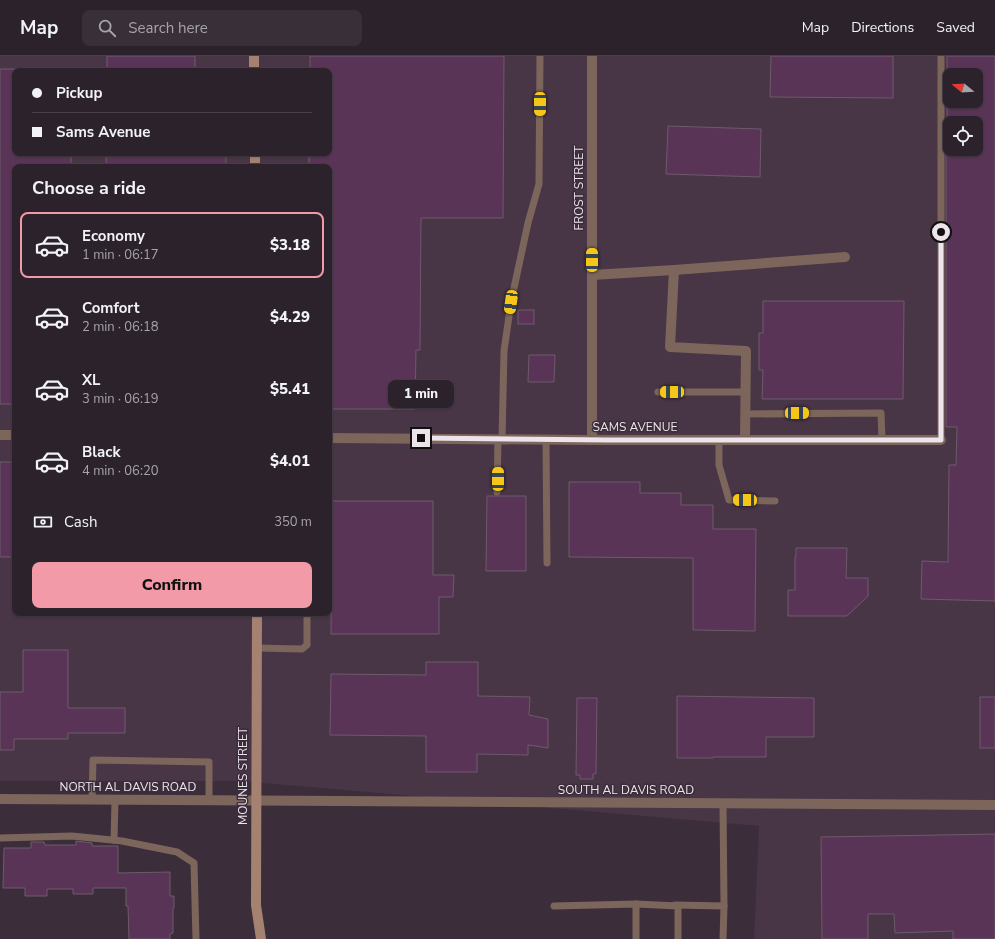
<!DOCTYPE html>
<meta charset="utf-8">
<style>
:root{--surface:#2c222c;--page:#382f38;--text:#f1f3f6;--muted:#a6a4a9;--line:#483f48;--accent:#f39aa9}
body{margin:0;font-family:"Nunito Sans",sans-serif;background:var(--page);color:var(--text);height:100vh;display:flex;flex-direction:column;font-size:15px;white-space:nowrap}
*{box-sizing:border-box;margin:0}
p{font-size:13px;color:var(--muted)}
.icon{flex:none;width:22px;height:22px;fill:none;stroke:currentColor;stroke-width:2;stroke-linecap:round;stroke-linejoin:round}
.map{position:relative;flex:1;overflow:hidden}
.drawer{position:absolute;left:12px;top:108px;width:320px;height:452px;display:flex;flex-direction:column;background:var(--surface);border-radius:8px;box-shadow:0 1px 3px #0004,0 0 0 1px var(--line)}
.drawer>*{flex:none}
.hud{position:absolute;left:12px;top:12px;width:320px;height:88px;border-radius:8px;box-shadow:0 1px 3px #0004,0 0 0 1px var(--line);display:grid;align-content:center;height:88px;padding:0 20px;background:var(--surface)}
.needle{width:26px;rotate:288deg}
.tools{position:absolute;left:943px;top:12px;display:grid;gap:8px}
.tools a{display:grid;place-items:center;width:40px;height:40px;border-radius:8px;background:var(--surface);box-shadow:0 1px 3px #0004,0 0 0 1px var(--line);font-size:20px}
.end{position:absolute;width:18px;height:18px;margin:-9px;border:5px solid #ece3eb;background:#111;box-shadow:0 0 0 2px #111}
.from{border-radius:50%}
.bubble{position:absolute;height:28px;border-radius:8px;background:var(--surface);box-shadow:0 1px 3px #0004,0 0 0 1px var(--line);font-size:13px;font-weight:800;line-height:28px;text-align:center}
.car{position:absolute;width:12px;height:24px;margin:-12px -6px;border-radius:5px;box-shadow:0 0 3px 1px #0007;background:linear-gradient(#f5c518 24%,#345 0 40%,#f5c518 0 76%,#345 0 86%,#f5c518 0)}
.hud b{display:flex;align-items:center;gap:14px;height:38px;font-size:15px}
.hud b+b{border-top:1px solid var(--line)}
.hud i{width:10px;height:10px;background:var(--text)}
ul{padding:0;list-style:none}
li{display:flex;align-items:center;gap:12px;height:66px;margin:0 8px 6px;padding:0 12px;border:2px solid transparent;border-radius:8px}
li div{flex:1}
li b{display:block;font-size:15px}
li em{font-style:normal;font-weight:800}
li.active{border-color:var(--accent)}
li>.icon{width:36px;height:36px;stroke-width:1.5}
h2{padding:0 20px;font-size:18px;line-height:48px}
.pay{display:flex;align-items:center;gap:10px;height:44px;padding:0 20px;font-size:15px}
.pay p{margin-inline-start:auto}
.button{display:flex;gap:8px;margin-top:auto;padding:8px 20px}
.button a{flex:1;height:46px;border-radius:8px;background:var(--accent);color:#111;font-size:16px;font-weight:800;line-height:46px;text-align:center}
header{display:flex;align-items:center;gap:24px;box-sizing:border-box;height:56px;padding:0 20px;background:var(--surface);border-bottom:1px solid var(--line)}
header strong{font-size:19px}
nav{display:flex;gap:22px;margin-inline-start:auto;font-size:14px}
.search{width:280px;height:36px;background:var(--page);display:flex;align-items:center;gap:10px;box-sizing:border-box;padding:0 14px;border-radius:8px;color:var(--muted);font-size:15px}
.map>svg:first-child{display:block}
.built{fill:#483546;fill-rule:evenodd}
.building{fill:#593456;stroke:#6c5c6a}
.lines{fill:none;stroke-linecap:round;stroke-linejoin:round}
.lane{stroke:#7c655b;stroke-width:7}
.street{stroke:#7c655b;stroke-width:10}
.secondary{stroke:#a58171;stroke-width:10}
.route{stroke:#ece3eb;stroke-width:5}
.labels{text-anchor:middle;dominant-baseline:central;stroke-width:3;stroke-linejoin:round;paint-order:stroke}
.street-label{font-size:12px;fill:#ece3eb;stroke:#3b2d3a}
</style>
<header>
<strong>Map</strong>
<div class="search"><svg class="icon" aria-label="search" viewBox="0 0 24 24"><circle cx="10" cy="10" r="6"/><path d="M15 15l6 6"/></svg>Search here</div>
<nav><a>Map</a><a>Directions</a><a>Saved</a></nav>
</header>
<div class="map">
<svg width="995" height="883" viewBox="0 0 995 883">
<rect width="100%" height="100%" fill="#3b2d3a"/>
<path class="built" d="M 0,0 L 995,0 L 995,883 L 754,883 L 759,770 L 241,725 L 0,725 ZM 15,15 L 329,15 L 329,97 L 15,97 ZM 950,19 L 976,19 L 976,45 L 950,45 ZM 950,67 L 976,67 L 976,93 L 950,93 ZM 15,111 L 329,111 L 329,557 L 15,557 Z"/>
<g class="building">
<rect x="107" y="0" width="88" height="15"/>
<polygon points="310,0 504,0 503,162 421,162 420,294 416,294 415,353 329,353 329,111 309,111 309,97 329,97 329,15 310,15"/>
<polygon points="771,0 893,0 893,42 770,41"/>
<polygon points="947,0 995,0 995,545 921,543 922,505 948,506 949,409 956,409 957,371 946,371 946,93 976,93 976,67 947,67 947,45 976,45 976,19 947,19"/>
<polygon points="0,13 15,13 15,97 71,97 71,111 15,111 15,348 0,348"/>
<polygon points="668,70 761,73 760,121 666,118"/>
<rect x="106" y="97" width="120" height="14"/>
<polygon points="763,245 904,245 903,343 762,343 763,314 759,314 759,277 763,277"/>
<rect x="518" y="254" width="16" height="14"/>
<polygon points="529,299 555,299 554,326 528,326"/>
<rect x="0" y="406" width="15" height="95"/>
<polygon points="569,426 640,426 640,437 681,437 681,449 713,449 713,473 756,473 755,575 693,574 693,502 569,501"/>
<polygon points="487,440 526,440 526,515 486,515"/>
<polygon points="332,445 433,445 433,519 454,519 453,541 439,541 439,578 331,578"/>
<polygon points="796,492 847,492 846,522 868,522 868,540 847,560 788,560 788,534 795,534 795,501 796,501"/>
<polygon points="23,594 68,594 68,652 125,652 125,677 68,677 68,683 14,683 14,694 0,694 0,636 23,636"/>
<polygon points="426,606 478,606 478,640 530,641 529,659 548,663 548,692 528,689 528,699 477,698 477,716 426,716 426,680 330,679 331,618 426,619"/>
<polygon points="677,640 814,642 814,681 766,681 766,701 713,701 713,702 677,702"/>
<rect x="980" y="641" width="15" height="51"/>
<polygon points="577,642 597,642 596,718 593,718 593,723 580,723 580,719 576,719"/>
<polygon points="995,778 995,883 953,883 953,875 895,877 894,858 868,858 868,883 822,883 821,781 940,779"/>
<polygon points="76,785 92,787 92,790 118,790 118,817 170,816 170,840 174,840 174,852 173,852 173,877 170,878 170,883 129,883 128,850 126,850 126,832 93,832 93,838 73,838 73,833 47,833 47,840 25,840 25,832 3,832 4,792 31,792 31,786 44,786 45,789 76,789"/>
</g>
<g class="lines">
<g class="lane">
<polyline points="658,336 746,336"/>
<polyline points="745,358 881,357 882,384"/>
<polyline points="502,383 504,295 511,246 528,167 539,128 540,0"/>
<polyline points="546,383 547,507"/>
<polyline points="719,384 719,409 729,444 775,445"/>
<polyline points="941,384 941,0"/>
<polyline points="497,436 498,383"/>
<polyline points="256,592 302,593 307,589 307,557"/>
<polyline points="92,744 93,704 209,706 209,744"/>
<polyline points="723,748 724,850"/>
<polyline points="0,782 72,780 122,785 177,796 194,807 196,883"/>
<polyline points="114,784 115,744"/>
<polyline points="675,849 724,850 723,883"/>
<polyline points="554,850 636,848 678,850 678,883"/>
<polyline points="636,883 636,848"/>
</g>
<g class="street">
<polyline points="674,214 670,291 746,295 745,384"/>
<polyline points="592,219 674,214 845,201"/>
<polyline points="0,379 15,379"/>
<polyline points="329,382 592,384 941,384"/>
<polyline points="592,384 592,0"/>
<polyline points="0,743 995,749"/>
</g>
<g class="secondary">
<polyline points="254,0 254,15"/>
<polyline points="255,97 255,111"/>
<polyline points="257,557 256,849 261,883"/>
</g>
</g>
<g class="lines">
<polyline class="route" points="421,382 608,384 941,384 941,176"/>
</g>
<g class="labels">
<g class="street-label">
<text transform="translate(579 132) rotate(-90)">FROST STREET</text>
<text x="635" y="371">SAMS AVENUE</text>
<text transform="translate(243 720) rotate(-90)">MOUNES STREET</text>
<text x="128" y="731">NORTH AL DAVIS ROAD</text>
<text x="626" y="734">SOUTH AL DAVIS ROAD</text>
</g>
</g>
</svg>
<div class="tools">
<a><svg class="needle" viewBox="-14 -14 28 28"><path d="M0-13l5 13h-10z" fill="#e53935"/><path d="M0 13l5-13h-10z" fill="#a6a4a9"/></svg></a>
<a><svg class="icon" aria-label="locate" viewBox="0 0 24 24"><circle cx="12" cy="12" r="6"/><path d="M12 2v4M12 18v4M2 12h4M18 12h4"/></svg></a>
</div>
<i class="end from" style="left:941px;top:176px"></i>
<i class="end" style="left:421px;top:382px"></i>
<div class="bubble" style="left:388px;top:324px;width:66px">1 min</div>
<i class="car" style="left:540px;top:48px;rotate:180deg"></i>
<i class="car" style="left:592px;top:204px;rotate:0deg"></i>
<i class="car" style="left:511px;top:246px;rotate:188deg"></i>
<i class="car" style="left:672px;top:336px;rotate:270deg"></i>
<i class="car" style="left:797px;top:357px;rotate:90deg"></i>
<i class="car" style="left:498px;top:423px;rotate:0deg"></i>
<i class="car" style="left:745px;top:444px;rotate:271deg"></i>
<div class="hud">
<b><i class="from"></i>Pickup</b>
<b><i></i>Sams Avenue</b>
</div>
<section class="drawer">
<h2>Choose a ride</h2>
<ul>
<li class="active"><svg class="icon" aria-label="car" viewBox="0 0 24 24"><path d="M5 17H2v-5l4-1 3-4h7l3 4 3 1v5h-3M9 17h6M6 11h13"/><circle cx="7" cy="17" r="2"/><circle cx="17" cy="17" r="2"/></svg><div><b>Economy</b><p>1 min · 06:17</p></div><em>$3.18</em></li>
<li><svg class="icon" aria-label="car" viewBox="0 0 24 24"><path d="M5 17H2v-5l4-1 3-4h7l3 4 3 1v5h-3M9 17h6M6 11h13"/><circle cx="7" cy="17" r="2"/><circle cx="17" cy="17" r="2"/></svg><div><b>Comfort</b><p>2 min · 06:18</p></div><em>$4.29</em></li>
<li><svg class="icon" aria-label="car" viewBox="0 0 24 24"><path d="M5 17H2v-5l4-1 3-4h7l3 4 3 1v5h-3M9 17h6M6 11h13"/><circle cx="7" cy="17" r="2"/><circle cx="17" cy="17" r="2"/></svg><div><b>XL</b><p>3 min · 06:19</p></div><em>$5.41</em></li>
<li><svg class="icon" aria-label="car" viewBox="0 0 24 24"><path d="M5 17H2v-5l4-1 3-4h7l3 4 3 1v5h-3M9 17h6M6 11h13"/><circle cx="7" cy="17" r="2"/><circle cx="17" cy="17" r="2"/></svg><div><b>Black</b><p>4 min · 06:20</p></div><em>$4.01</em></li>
</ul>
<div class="pay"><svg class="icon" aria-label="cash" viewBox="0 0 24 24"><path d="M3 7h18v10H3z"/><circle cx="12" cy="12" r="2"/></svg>Cash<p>350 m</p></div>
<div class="button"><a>Confirm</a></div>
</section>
</div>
